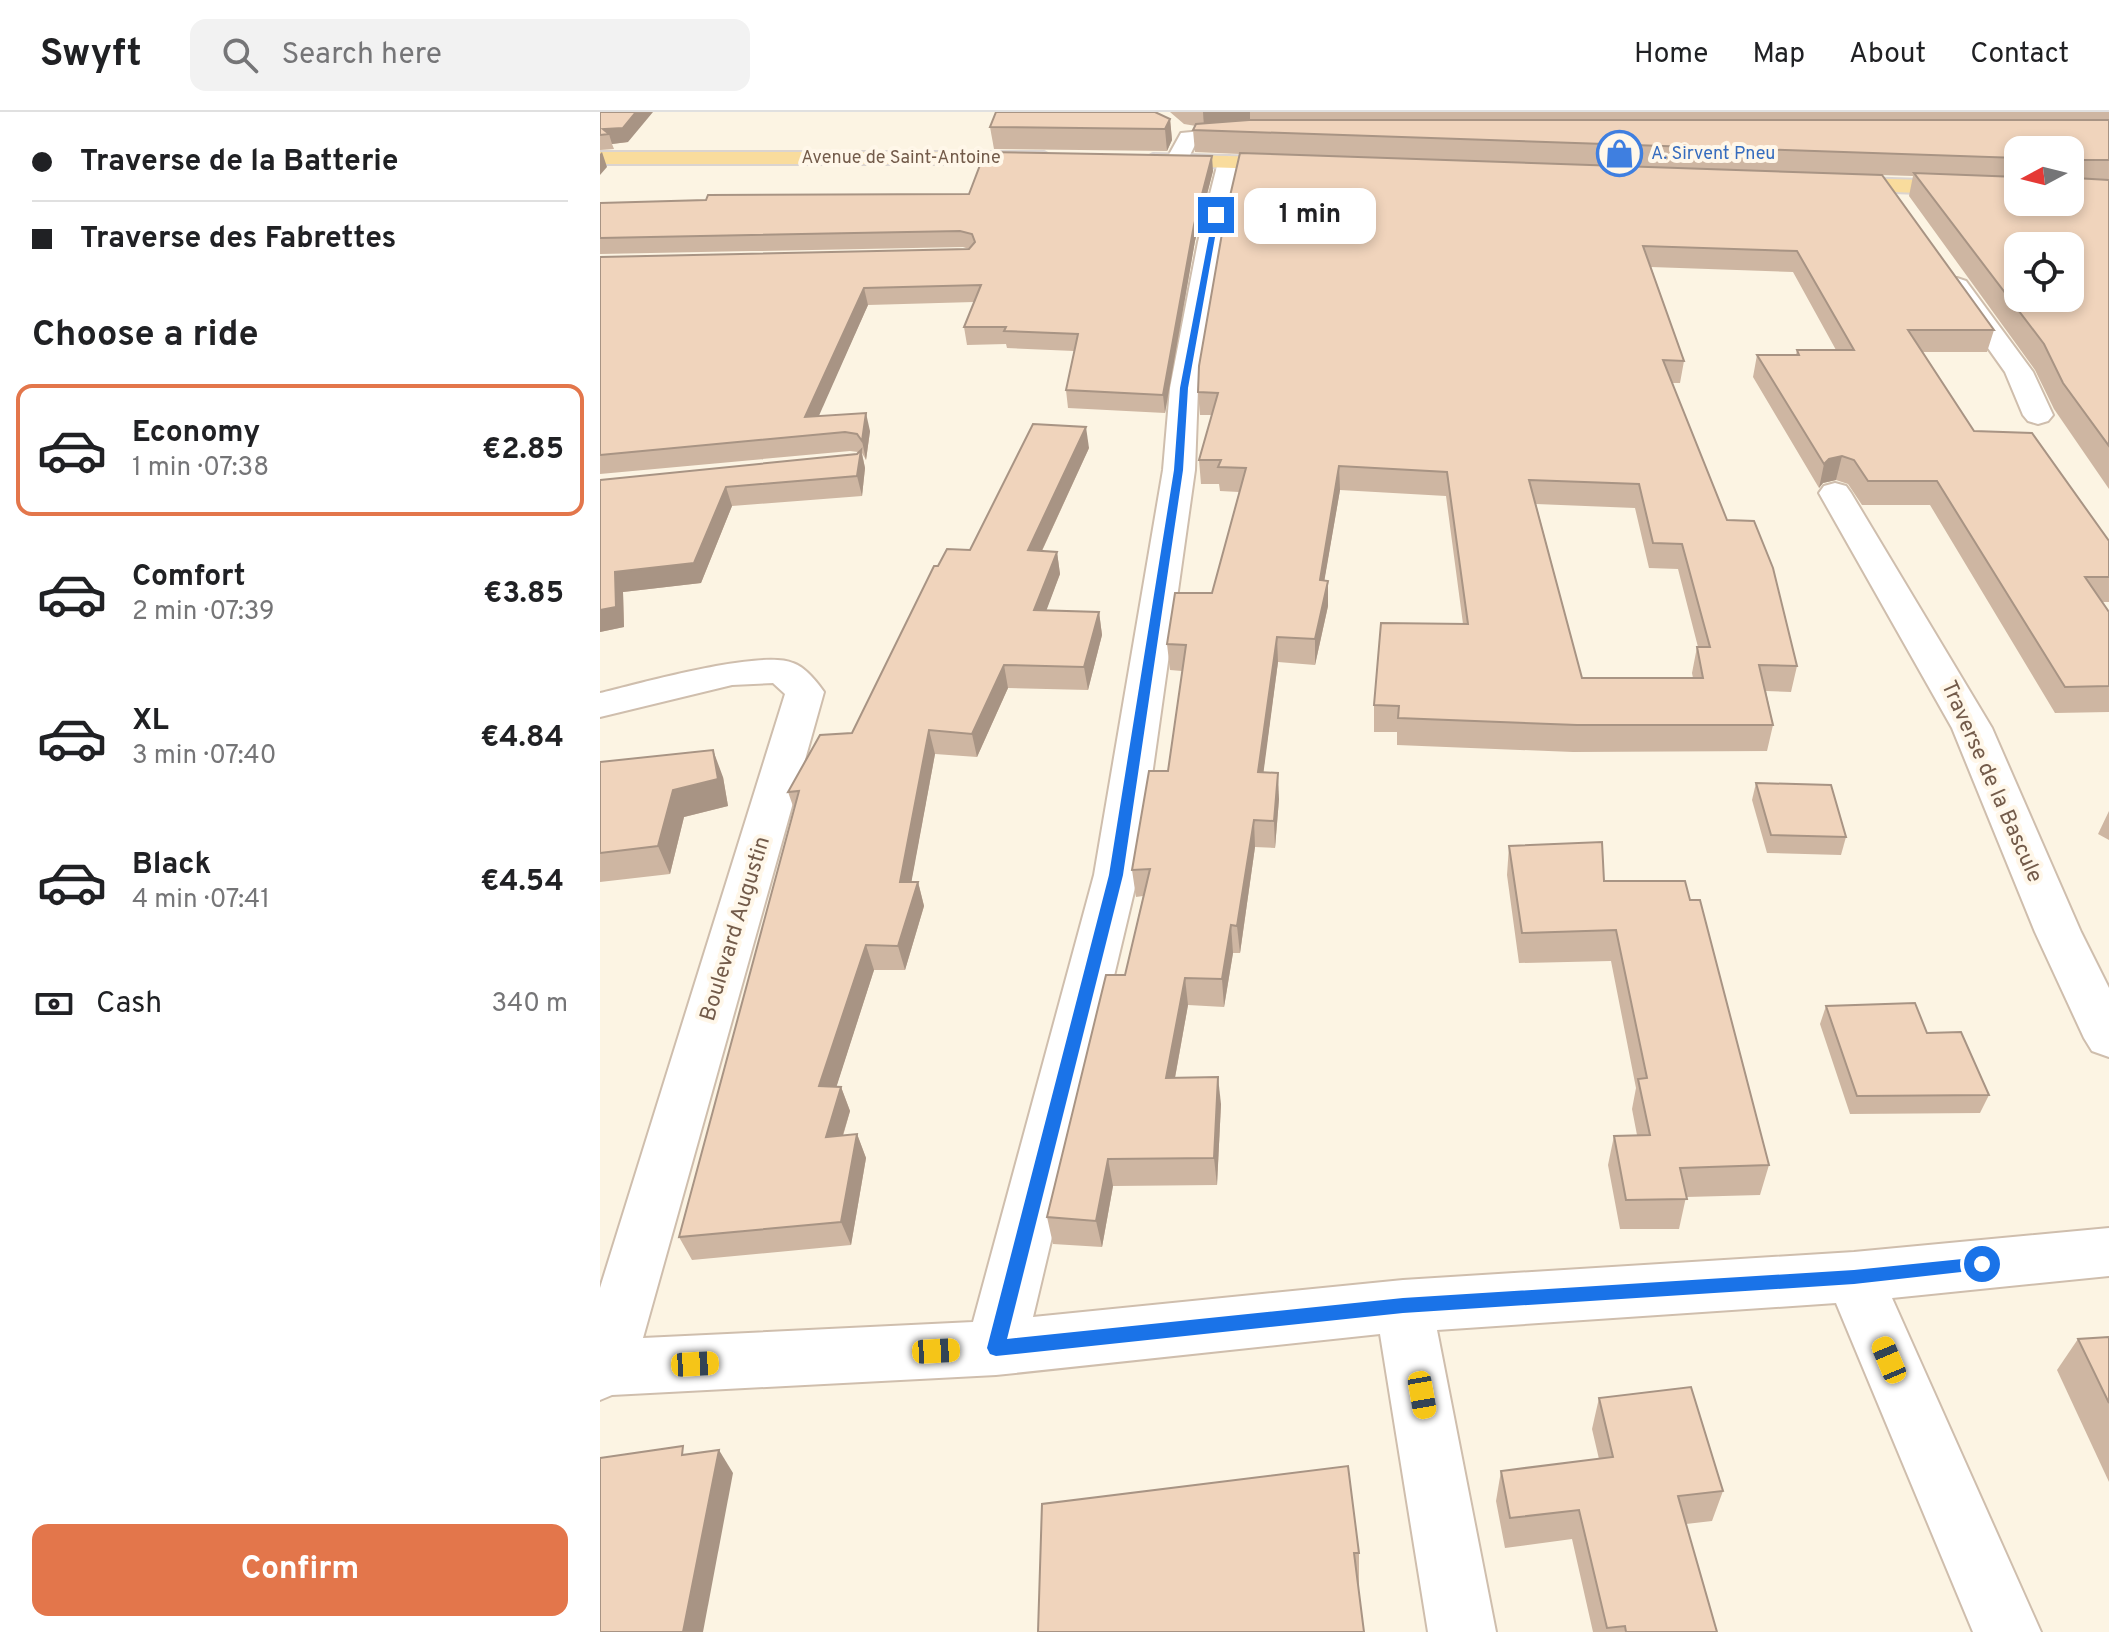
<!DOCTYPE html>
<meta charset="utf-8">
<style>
:root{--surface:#fff;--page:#f2f2f2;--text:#202124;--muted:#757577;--line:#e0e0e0;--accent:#e3764b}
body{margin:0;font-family:Overpass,sans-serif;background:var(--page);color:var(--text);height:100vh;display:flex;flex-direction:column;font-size:30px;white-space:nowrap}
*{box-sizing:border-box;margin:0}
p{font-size:26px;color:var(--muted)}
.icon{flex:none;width:44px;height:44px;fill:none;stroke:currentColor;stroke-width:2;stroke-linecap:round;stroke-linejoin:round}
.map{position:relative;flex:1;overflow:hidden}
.panel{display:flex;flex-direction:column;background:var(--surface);width:600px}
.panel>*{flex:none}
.banner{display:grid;align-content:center;height:176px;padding:0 32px;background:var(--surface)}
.needle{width:52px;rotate:263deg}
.buttons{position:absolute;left:1404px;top:24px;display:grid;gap:16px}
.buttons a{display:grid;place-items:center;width:80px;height:80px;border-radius:16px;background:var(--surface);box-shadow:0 4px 12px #0003;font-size:40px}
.end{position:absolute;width:36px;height:36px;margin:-18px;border:10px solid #1a73e8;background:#fff;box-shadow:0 0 0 4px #fff}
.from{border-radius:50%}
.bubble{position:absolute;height:56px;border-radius:16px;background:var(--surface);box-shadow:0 4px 12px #0003;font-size:26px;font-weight:700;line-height:56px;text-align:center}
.car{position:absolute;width:24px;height:48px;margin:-24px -12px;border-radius:10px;box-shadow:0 0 6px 2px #0007;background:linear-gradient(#f5c518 24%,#345 0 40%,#f5c518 0 76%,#345 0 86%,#f5c518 0)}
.banner b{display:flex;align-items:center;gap:28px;height:76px;font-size:30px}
.banner b+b{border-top:2px solid var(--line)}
.banner i{width:20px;height:20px;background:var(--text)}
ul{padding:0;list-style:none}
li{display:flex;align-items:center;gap:24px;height:132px;margin:0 16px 12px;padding:0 16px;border:4px solid transparent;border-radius:16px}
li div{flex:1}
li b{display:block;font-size:30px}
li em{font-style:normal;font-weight:700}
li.current{border-color:var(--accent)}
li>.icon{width:72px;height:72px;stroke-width:1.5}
h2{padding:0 32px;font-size:36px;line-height:96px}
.pay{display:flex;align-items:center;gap:20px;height:88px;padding:0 32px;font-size:30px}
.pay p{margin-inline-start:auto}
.primary-button{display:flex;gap:16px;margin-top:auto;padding:16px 32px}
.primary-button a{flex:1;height:92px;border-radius:16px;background:var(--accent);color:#fff;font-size:32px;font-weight:700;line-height:92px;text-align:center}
header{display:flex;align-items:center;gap:48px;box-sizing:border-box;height:112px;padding:0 40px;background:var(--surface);border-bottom:2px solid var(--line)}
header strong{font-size:38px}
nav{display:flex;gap:44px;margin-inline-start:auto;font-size:28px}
.search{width:560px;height:72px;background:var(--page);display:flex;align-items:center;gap:20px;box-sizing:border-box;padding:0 28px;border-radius:16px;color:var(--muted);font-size:30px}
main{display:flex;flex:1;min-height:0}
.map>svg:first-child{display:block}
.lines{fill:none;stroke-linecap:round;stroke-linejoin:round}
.minor-casing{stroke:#cfbead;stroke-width:4}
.major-casing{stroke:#dbd4d0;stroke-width:4}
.minor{fill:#fff;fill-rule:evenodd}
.major{fill:#f9dc9d;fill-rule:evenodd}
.wall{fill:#ceb6a2;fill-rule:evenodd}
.shaded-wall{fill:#a89484}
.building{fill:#f0d4bc;stroke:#a89484;stroke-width:2;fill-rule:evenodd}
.route{fill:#1a73e8}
.labels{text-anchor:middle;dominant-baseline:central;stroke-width:8;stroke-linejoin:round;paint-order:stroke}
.far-shop-label{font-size:18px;fill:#366cbe;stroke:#fff7e9;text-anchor:start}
.far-street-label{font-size:18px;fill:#735b4a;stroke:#fff7e9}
.street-label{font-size:22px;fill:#735b4a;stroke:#fff7e9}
</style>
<header>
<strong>Swyft</strong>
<div class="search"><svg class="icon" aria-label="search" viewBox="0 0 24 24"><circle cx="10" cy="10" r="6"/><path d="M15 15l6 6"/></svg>Search here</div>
<nav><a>Home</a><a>Map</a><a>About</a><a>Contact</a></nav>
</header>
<main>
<section class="panel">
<div class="banner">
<b><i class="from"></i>Traverse de la Batterie</b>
<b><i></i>Traverse des Fabrettes</b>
</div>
<h2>Choose a ride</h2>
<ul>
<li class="current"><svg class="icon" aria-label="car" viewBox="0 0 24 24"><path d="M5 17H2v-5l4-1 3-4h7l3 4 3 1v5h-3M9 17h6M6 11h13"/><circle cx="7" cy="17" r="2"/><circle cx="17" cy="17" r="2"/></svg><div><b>Economy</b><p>1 min · 07:38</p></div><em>€2.85</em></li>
<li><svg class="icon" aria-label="car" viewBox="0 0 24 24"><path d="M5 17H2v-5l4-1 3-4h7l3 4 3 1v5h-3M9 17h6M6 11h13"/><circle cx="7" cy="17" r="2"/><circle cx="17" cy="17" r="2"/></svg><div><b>Comfort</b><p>2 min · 07:39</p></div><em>€3.85</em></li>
<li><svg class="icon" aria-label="car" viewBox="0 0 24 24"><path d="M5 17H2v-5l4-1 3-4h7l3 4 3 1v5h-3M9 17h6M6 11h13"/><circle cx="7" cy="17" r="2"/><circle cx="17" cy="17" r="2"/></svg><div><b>XL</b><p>3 min · 07:40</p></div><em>€4.84</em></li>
<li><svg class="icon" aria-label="car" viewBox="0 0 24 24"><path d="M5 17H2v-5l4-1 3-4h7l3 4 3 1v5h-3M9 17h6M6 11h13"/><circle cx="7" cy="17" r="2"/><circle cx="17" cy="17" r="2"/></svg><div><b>Black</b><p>4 min · 07:41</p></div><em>€4.54</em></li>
</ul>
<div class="pay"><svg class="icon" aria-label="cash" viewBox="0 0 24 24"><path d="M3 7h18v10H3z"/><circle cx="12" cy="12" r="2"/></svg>Cash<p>340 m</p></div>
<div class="primary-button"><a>Confirm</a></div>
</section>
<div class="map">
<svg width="1509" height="1520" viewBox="0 0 1509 1520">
<rect width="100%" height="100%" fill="#fcf4e3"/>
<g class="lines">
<defs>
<g id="minor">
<polygon points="655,14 665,20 662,24 596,31 585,53 577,54 566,48 581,21"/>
<path d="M 629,44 L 640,50 L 622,130 L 598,276 L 595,358 L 538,763 L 433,1205 L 803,1168 L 1254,1140 L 1509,1116 L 1509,1164 L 1292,1186 L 1441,1520 L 1373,1520 L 1236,1191 L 837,1218 L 896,1520 L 828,1520 L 780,1222 L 396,1263 L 12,1283 L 0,1288 L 0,1176 L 185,582 L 173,571 L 132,573 L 0,605 L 0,581 C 38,572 161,537 193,551 C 205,555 217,570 224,580 L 43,1226 L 373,1210 L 494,763 L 563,358 L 570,276 L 598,130 L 618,50 Z"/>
<polygon points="1357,166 1366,169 1433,260 1453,303 1448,309 1438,312 1428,309 1423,303 1405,260 1344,174 1348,169"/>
<polygon points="1235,371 1246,374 1251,381 1392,616 1481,820 1509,876 1509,945 1492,939 1484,926 1435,820 1352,616 1219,381 1224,374"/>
</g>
<g id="major">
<polygon points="0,40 444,40 455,46 444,52 0,52"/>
<polygon points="553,42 696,46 707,52 696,58 545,53 542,48"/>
<polygon points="1228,65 1418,71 1418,85 1220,77 1217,72 1220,67"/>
</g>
</defs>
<use href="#minor" class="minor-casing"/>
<use href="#major" class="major-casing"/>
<use href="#minor" class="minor"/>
<use href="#major" class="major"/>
</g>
<g class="wall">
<polygon points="0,0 28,30 12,32 14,37 0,38"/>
<path d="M 570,0 L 1509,0 L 1509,377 L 1454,297 L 1435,258 L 1309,84 L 1313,64 L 1246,62 L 1394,218 L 1387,240 L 1322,240 L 1374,319 L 1509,429 L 1509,490 L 1502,490 L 1509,500 L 1509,600 L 1455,601 L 1330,393 L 1262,393 L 1248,372 L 1236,368 L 1223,371 L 1219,376 L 1153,265 L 1157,243 L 1196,243 L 1197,238 L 1236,238 L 1193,160 L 1051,155 L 1084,249 L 1080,271 L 1072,271 L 1127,408 L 1197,554 L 1191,580 L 1166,579 L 1173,613 L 1167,639 L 973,640 L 797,633 L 797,620 L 774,620 L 774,593 L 863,512 L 846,384 L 740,378 L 724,469 L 728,494 L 715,553 L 678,550 L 663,660 L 679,687 L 675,736 L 655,735 L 640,841 L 633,841 L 624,895 L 588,893 L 575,966 L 621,992 L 617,1073 L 513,1074 L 502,1135 L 453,1132 L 447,1105 L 525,863 L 543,784 L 536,785 L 532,758 L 568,659 L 582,559 L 570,558 L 567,532 L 612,481 L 639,380 L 620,379 L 619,372 L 601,372 L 599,348 L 612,303 L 600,303 L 598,280 L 640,42 L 595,40 L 593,18 L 596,14 L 584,12 ZM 1418,38 L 1470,90 L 1418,90 ZM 936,392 L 1035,396 L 1049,456 L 1078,457 L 1098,535 L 1097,535 L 1092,561 L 1093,566 L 982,566 Z"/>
<polygon points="570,7 572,28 567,39 394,37 390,15"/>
<polygon points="613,59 595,129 565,301 468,296 466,278 474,239 407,236 406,232 367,233 364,215 374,190 268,193 218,304 270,319 266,348 262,341 265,356 262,384 132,394 101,471 23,480 24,515 0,520 0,368 257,342 258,340 250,339 0,362 0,145 369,137 363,135 0,142 0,91 369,82"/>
<polygon points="489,336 442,439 457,440 460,462 446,498 499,500 502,523 488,578 408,576 377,645 335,642 311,770 318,770 324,794 305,858 274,858 236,975 241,975 250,999 243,1024 257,1022 266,1046 251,1133 92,1148 79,1125 194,697 188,680 252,621 338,454 370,438"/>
<polygon points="0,650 123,665 128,694 84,705 70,762 0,770"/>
<polygon points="1156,671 1246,725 1241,743 1167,741 1152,688"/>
<polygon points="1509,699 1509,728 1498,722"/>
<polygon points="909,734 1004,769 1090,788 1169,1053 1160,1083 1086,1085 1079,1117 1020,1117 1008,1053 1014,1024 1037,1023 1032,997 1036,976 1011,849 919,851 907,763"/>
<polygon points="1226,894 1327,921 1389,983 1380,1001 1250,1002 1220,912"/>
<polygon points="1509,1225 1509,1370 1457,1258 1478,1227"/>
<polygon points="999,1286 1123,1379 1112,1409 1086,1412 1117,1520 993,1520 972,1427 905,1436 896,1389 901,1359 999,1347 992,1317"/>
<polygon points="759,1441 759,1477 438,1520"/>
</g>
<g class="shaded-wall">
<polygon points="36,0 53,0 28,30 12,32 9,22 3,17"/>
<polygon points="603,0 650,0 650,11 604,15"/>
<polygon points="570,7 572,28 567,39 565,17"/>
<polygon points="2,40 7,55 0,63 0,42"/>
<polygon points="612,44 613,59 595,129 565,301 563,283 594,113"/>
<polygon points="264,176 268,193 210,324 205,305"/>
<polygon points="266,301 270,319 266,348 262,329"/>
<polygon points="486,315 489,336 432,460 428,438"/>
<polygon points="261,338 265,356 262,384 257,364"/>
<polygon points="1242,344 1236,368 1223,371 1219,376 1224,352 1229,347"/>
<polygon points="739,354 740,378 720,494 720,468"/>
<polygon points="126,375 132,394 101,471 23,480 24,515 0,520 0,498 15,460"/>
<polygon points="457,440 460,462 438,521 434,498"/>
<polygon points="728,469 728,494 715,553 715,527"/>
<polygon points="499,500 502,523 488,578 484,555"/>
<polygon points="677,525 678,550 660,687 658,660"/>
<polygon points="404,553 408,576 377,645 372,622"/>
<polygon points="329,618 335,642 307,794 300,770"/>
<polygon points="113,638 123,665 128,694 84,705 70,762 58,734 73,678"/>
<polygon points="678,661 679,687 675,736 674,709"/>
<polygon points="654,708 655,735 640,841 637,814"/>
<polygon points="318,770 324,794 305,858 298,834"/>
<polygon points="631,813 633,841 624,895 622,867"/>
<polygon points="266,833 274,858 229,998 219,974"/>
<polygon points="585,866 588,893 570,993 566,966"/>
<polygon points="618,965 621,992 617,1073 614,1046"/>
<polygon points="241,975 250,999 235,1049 226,1025"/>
<polygon points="257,1022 266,1046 251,1133 241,1110"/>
<polygon points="508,1047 513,1074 502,1135 496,1109"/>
<polygon points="119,1338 133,1361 103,1520 83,1520"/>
</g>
<g class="building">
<polygon points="0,0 36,0 23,16 3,17 9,22 0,23"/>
<polygon points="396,0 555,0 570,7 565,17 390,15"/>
<path d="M 649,8 L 1509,8 L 1509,48 L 1477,48 L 1474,51 L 1475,66 L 1509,68 L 1509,334 L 1463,271 L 1444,232 L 1314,61 L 1418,65 L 1418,90 L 1470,90 L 1470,38 L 1418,38 L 1418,46 L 593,18 L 596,12 ZM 1418,134 L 1470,134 L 1470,186 L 1418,186 Z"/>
<polygon points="385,40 612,44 594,113 563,283 466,278 478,222 404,219 406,215 364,215 381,173 264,176 205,305 266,301 262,329 257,322 245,320 0,343 0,145 369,137 375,130 372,122 360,119 0,126 0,91 106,88 108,83 369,82"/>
<path d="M 640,41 L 1282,63 L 1394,218 L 1308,218 L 1374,319 L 1432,321 L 1509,429 L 1509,465 L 1485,465 L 1509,500 L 1509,574 L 1465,575 L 1337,369 L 1268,369 L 1254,348 L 1242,344 L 1229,347 L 1224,352 L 1157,243 L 1199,243 L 1197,238 L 1254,238 L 1197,139 L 1043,134 L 1084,249 L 1063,248 L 1127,408 L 1154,409 L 1173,456 L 1197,554 L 1159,553 L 1173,613 L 977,613 L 798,606 L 799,594 L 774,593 L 781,511 L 868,512 L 847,360 L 739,354 L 720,468 L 728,469 L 715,527 L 677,525 L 658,660 L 678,661 L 674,709 L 654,708 L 637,814 L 631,813 L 622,867 L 585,866 L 566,966 L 618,965 L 614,1046 L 508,1047 L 496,1109 L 447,1105 L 506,863 L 525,863 L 550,757 L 532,758 L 549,659 L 568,659 L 586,533 L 567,532 L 575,481 L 612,481 L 646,356 L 618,355 L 621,348 L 599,348 L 618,281 L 598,280 L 599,254 L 624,110 ZM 929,368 L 1039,372 L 1053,431 L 1082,432 L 1110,535 L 1097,535 L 1103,566 L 982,566 Z"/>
<polygon points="433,312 486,315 428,438 457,440 434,498 499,500 484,555 404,553 372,622 329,618 300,770 318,770 298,834 266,833 219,974 241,975 226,1025 257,1022 241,1110 79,1125 199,679 188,680 220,623 252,621 334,454 338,454 347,437 370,438"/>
<polygon points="261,338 257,364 126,375 94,451 15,460 16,495 0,498 0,368 257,342"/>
<polygon points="113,638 118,667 73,678 58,734 0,741 0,650"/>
<polygon points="1156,671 1231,673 1246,725 1171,723"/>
<polygon points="1002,730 1004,769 1085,769 1090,788 1100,788 1169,1053 1080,1056 1087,1087 1026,1088 1014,1024 1050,1023 1038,967 1047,966 1016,818 922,821 909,734"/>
<polygon points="1315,891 1327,921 1361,920 1389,983 1257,984 1226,894"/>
<polygon points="1509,1225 1509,1291 1478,1227"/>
<polygon points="1091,1275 1123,1379 1078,1384 1117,1520 1026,1520 1025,1514 1007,1516 979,1398 910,1406 901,1359 1013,1345 999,1286"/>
<polygon points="83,1334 82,1343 119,1338 83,1520 0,1520 0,1346"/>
<polygon points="748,1354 759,1441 754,1441 764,1520 438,1520 442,1392"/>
</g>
<polygon class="route" points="616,101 619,103 588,276 583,358 523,763 407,1227 803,1186 1254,1158 1382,1145 1388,1147 1390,1152 1388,1157 1254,1172 803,1201 396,1244 390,1242 387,1236 509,763 574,358 580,276 613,103"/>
<defs>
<symbol id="shop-ring" viewBox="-11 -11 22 22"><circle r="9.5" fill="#fff7e9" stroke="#3f7fe0" stroke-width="1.5"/><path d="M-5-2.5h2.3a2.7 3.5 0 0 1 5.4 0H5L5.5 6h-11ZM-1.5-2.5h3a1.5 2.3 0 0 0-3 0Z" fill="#3f7fe0"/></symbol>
</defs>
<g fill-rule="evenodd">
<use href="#shop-ring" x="994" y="16" width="51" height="51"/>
</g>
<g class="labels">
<g class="far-shop-label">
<text x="1051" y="42">A. Sirvent Pneu</text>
</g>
<g class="far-street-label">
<text x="301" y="46">Avenue de Saint-Antoine</text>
</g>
<g class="street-label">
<text transform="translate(1391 670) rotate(66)">Traverse de la Bascule</text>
<text transform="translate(136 817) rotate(-73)">Boulevard Augustin</text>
</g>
</g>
</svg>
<div class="buttons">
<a><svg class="needle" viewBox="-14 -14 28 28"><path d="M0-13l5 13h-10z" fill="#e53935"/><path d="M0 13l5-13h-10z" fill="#757577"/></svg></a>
<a><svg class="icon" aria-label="locate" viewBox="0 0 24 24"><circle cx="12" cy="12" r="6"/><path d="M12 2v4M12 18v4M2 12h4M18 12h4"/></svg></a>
</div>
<i class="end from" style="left:1382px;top:1152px"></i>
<i class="end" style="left:616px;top:103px"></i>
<div class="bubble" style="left:644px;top:76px;width:132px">1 min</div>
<i class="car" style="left:336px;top:1239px;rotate:87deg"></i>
<i class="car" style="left:1289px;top:1248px;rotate:337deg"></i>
<i class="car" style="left:95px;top:1252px;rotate:87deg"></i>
<i class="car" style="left:822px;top:1283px;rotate:170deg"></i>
</div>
</main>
